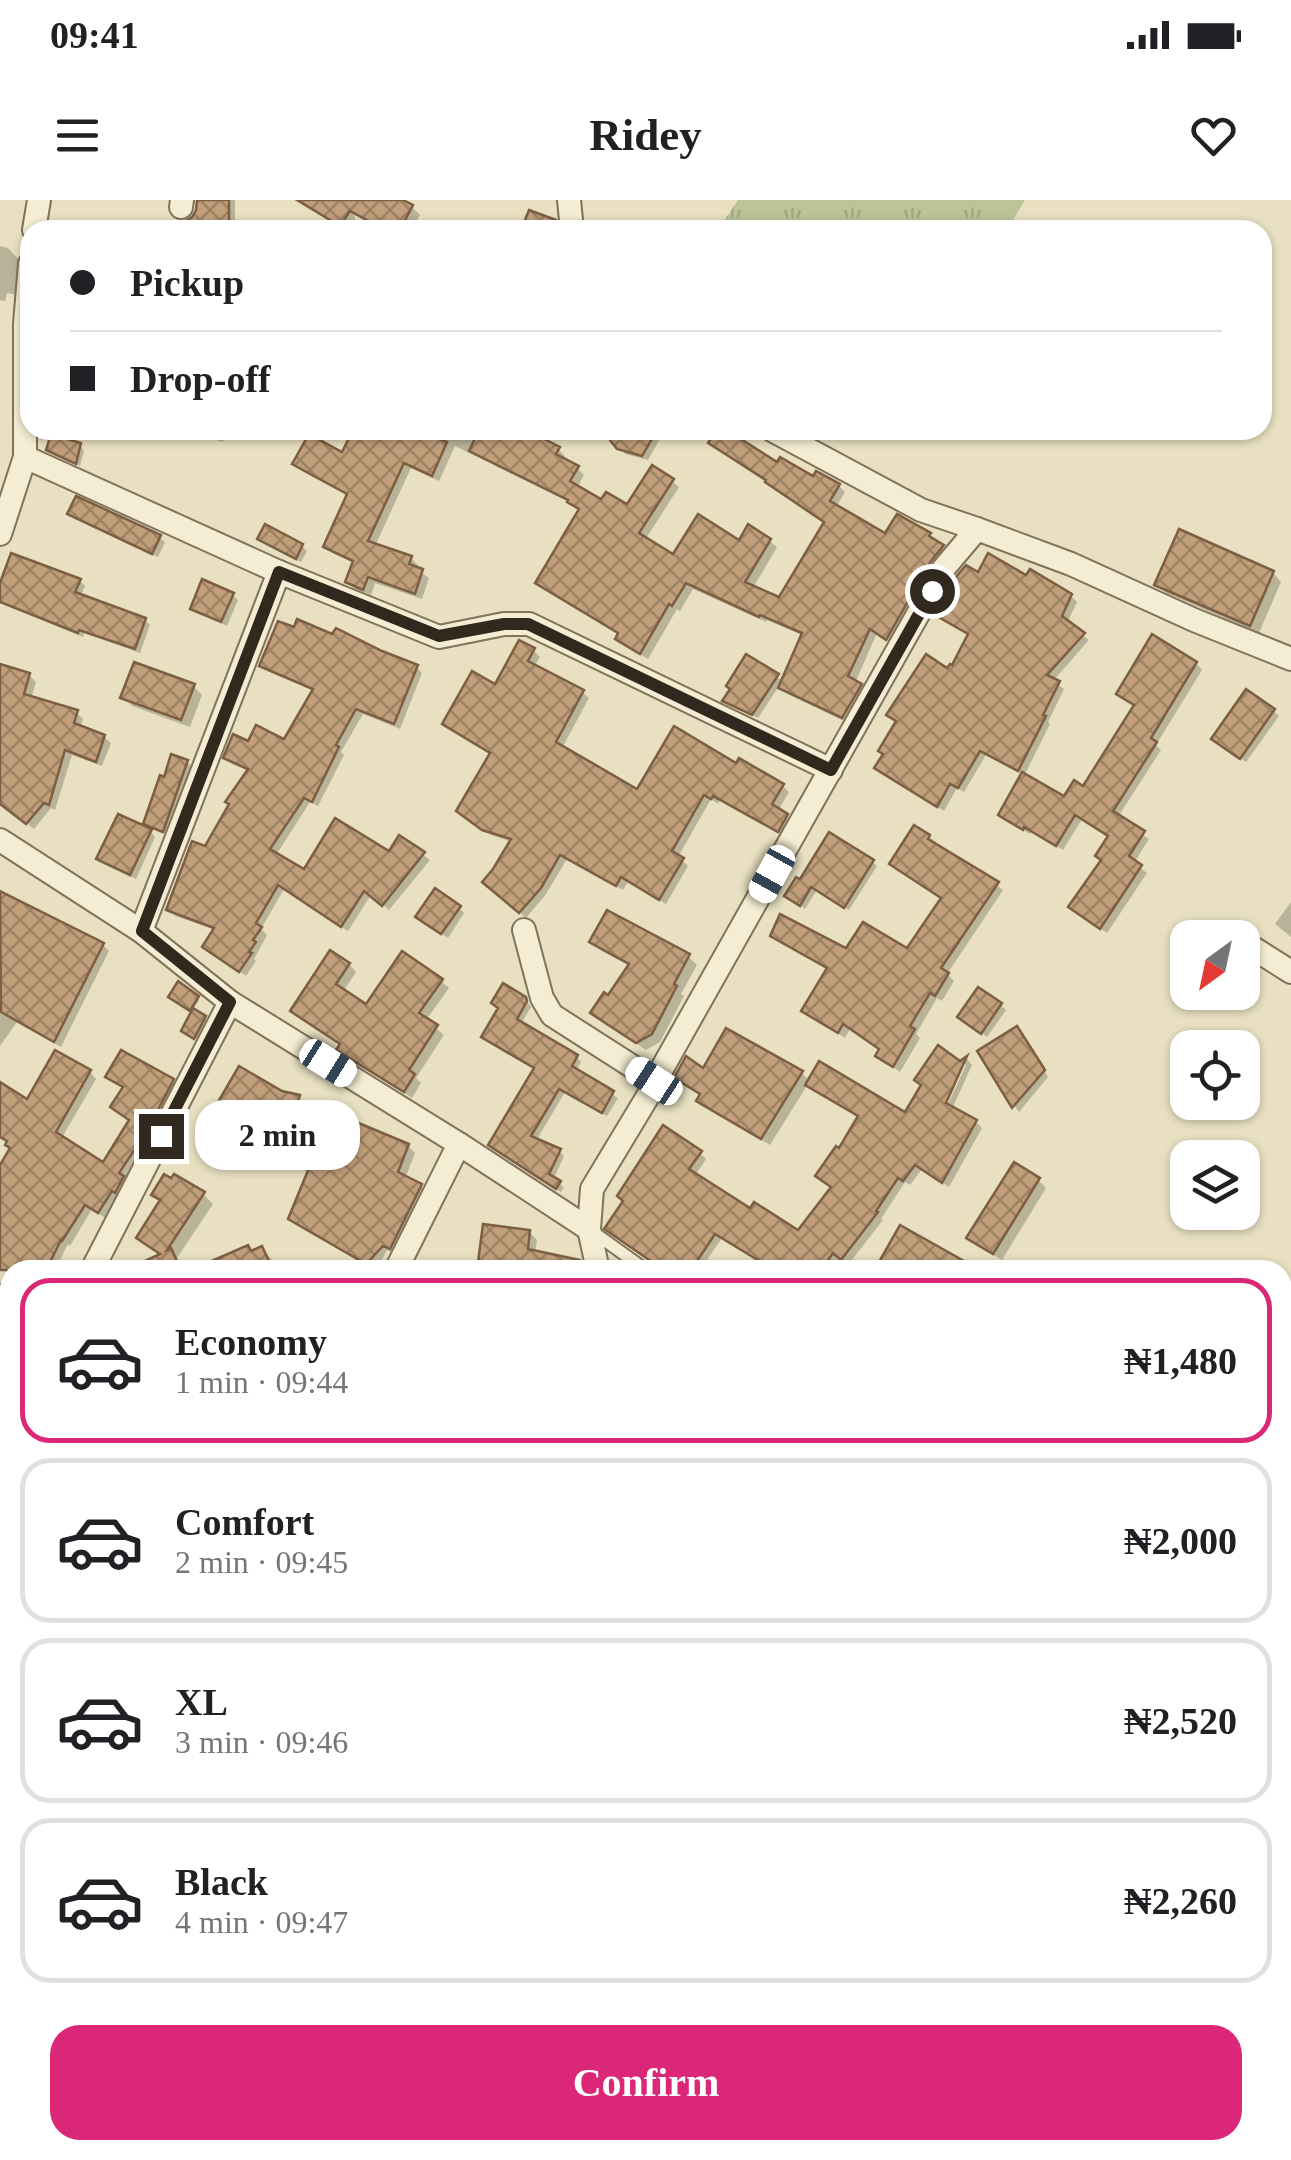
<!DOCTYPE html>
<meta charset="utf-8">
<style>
:root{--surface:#fff;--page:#f2f2f2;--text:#202124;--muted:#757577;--line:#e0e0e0;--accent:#db2777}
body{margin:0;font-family:"Times New Roman",serif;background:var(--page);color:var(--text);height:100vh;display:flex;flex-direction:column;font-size:38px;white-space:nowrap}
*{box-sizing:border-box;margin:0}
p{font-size:32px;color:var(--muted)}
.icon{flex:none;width:55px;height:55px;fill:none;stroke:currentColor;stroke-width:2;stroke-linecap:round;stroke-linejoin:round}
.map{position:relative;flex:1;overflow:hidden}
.side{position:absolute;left:0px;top:1060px;width:1292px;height:900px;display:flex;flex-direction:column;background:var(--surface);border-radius:30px 30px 0 0;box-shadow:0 2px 8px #0004}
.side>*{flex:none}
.guide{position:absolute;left:20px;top:20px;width:1252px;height:220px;border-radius:30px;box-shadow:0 2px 8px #0004;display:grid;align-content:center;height:220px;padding:0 50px;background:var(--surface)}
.needle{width:65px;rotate:213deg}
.controls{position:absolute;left:1170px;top:720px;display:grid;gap:20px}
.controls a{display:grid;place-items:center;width:90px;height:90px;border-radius:20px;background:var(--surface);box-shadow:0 2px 8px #0004;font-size:50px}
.end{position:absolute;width:45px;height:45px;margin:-22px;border:12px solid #31291d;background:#fff;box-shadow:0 0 0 5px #fff}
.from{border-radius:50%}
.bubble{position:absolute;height:70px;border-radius:30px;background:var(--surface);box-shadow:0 2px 8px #0004;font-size:32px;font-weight:800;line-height:70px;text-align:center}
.car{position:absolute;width:30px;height:60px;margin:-30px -15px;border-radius:12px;box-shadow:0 0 8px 2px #0007;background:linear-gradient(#fff 24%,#345 0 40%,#fff 0 76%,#345 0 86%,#fff 0)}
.guide b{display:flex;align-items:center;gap:35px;height:95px;font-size:38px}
.guide b+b{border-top:2px solid var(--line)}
.guide i{width:25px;height:25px;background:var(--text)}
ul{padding:18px 0 0;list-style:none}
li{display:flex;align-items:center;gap:30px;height:165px;margin:0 20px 15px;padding:0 30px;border:5px solid var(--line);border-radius:30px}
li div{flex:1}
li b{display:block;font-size:38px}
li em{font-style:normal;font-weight:800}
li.selected{border-color:var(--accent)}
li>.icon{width:90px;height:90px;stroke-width:1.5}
.button{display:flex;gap:20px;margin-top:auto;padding:20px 50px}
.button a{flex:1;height:115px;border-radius:30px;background:var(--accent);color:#fff;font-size:40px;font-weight:800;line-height:115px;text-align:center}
.status{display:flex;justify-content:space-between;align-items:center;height:70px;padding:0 50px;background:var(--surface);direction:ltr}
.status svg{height:28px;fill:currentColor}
header{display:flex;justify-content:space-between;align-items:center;height:130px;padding:0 50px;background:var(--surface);font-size:45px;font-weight:800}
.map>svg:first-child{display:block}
.grass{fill:url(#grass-tufts)}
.shadow{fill:#0003}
.building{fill:url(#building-cross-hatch);stroke:#7c5f43;stroke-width:2.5}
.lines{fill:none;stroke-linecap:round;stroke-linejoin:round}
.service-casing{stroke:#80725b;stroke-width:15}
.minor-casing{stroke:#80725b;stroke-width:26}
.trunk-casing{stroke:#4e402f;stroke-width:44}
.service{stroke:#f4edd3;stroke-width:11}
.minor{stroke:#f4edd3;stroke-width:22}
.trunk{stroke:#dcbe7b;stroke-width:40}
.route{stroke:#31291d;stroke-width:12}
</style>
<div class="status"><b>09:41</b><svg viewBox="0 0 49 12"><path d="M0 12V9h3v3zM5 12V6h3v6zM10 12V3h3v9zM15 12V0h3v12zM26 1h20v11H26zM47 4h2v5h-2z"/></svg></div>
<header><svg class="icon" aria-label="menu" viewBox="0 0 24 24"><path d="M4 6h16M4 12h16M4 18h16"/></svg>Ridey<svg class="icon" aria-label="heart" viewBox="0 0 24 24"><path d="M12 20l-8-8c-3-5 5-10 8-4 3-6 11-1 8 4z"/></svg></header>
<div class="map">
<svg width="1291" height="1960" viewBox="0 0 1291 1960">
<defs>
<pattern id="grass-tufts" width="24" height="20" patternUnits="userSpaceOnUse" patternTransform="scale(2.5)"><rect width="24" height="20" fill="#bbc597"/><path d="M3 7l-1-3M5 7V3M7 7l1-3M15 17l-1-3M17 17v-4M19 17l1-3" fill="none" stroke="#a1a982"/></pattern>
<pattern id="building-cross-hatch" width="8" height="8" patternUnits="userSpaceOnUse" patternTransform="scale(2.5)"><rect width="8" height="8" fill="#c29f7b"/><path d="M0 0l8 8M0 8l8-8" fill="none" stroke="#9e8264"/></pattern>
</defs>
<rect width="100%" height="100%" fill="#e8e0c1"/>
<polygon class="grass" points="738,0 1025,0 1007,30 718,30"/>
<g class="shadow">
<polygon points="199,0 235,0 235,30 187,30 196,17"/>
<polygon points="318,0 398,0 412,7 420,15 412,30 382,30 355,15 354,30 345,30 321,15 313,7"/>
<polygon points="0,46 8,48 21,62 18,95 7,93 5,101 0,100"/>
<polygon points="183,230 226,230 223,242"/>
<polygon points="355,230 537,230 534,237 558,249 565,256 563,260 577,268 584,275 577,288 602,303 628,308 672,281 679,287 645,340 674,357 739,344 770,341 777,347 753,388 780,400 826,323 733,260 695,230 729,230 777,266 813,280 839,286 845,292 836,307 886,337 930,335 949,354 894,445 877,433 855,483 867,493 850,524 788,494 779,486 758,518 725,500 746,457 783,481 804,436 767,420 766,422 693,389 680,411 677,409 648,459 625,445 618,439 620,435 545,389 538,382 581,310 573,304 455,246 439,281 411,268 375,346 411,358 418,365 416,369 429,378 422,399 375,383 371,395 355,389 348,382 355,363 333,353 326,346 349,296 302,271 296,264 343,256"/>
<polygon points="609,230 653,230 661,237 648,260 625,254"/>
<polygon points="79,246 84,250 80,266 53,254 49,249"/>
<polygon points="70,314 159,337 165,342 158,357 75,319"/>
<polygon points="1180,332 1273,373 1281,382 1259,433 1166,393 1157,384"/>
<polygon points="260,339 302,346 307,351 301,362 265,344"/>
<polygon points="978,375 1027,378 1071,396 1077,402 1067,423 1089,440 1053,481 1064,489 1048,522 1050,524 1024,576 1065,599 1083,589 1196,463 1202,470 1156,545 1161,550 1118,617 1149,639 1134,663 1147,673 1107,733 1078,713 1103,661 1110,637 1082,619 1063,650 1031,631 1030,634 1007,621 1001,615 1024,575 986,555 964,592 957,588 944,611 883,574 877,568 948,471 953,469 970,436 938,414"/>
<polygon points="80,381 85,386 80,397 145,420 150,425 140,453 84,433 83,437 0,403 0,391"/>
<polygon points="232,395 238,400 227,426 198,413 192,408"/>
<polygon points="533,450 540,457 534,467 582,492 589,498 562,548 638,592 736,567 783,586 789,592 778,611 793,622 785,636 720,600 718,604 711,599 678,657 688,666 666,704 628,682 623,690 567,659 546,694 526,718 492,688 512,642 491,635 466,617 492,555 451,530 445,524 496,487"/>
<polygon points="262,465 416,467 422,473 400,529 363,514 341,552 344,555 318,606 310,602 276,655 304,672 389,654 400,638 430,660 389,710 371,695 348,731 284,689 261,729 267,735 254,759 256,761 246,776 211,753 216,730 175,716 169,709 249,571 232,564 226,558 250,544 285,542 314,491 268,471"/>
<polygon points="0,466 29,475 36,482 31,499 76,512 83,519 80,528 104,537 111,543 102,566 72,555 55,610 51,608 34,629 0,602"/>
<polygon points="193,486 202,495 190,527 132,506 123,497"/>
<polygon points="1273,511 1279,516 1246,562 1220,544"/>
<polygon points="187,562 191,566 168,634 150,628 146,624 166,580"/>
<polygon points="150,631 155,637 136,679 104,664 99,659"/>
<polygon points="929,637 1003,690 947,774 954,781 942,801 937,798 916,834 920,838 900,872 878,856 881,850 850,829 845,838 804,810 829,769 780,742 773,736 847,752 908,751 943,699 898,670"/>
<polygon points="872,662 877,666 849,710 817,690 805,709 787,695"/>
<polygon points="0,693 103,745 109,751 61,847 17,822 0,846"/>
<polygon points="1291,702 1291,737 1275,724"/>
<polygon points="459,708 464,713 448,738 424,721"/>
<polygon points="592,742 688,756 697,765 681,794 684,796 660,842 646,850 602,821 593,813 608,798 630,766 600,750"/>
<polygon points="349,764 356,772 343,792 367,807 441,781 449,788 426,820 444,835 416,878 421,883 412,898 347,857 339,850 342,846 293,811"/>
<polygon points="179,784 199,800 192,811 207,819 197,839 186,832 194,812 173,798"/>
<polygon points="525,799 531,807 521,824 577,857 581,862 576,871 618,898 607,916 565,892 536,941 559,951 564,956 554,978 564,988 561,992 496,950 537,869 489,841"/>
<polygon points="1000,805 1006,810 987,837 966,822"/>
<polygon points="727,831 802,873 810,881 906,915 923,886 938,849 939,913 943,915 966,865 963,862 967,859 972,865 952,909 976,922 982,928 949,987 922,969 910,985 905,982 881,1019 883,1020 844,1070 770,1070 771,1068 722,1038 700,1070 665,1070 614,1034 700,953 706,959 695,976 751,1011 798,1033 833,988 840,951 860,918 814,890 808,884 770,945 707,908 699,900 702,896 677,877 704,871"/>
<polygon points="1022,834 1048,877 1019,912 980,851"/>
<polygon points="90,872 96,879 61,939 103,966 131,921 125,889 108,877 172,881 178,887 153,938 125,980 129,984 105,1018 92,1009 70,1046 68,1044 55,1070 10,1070 10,1073 0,1068 0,970 13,949 10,943 0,936 0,885 28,902"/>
<polygon points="281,894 298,898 306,906 300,932 260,923 244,950 215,933 207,925"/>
<polygon points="408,946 415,953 405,979 421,986 428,994 397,1055 387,1050 377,1070 351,1070 357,1060 298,1026 291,1018"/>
<polygon points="1038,980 1046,988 1002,1060 978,1046 970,1037"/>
<polygon points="203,994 213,1004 177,1058 184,1070 131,1070 161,1056 139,1038 162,1002 154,995"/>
<polygon points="529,1032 537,1040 535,1053 577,1062 584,1070 480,1070"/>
<polygon points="248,1048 253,1053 262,1049 271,1059 277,1070 197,1070"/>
<polygon points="0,1122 10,1129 10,1136 0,1156"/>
<polygon points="1291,1139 1291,1197 1282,1190 1289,1174 1282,1170 1282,1154"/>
<polygon points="1291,1227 1291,1292 1282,1288 1282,1242"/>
<polygon points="0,1326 10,1331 10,1358 0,1353"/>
<polygon points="0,1424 10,1428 10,1492 0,1488"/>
<polygon points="0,1690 10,1695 10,1918 0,1912"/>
<polygon points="1282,1813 1291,1815 1291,1881 1282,1876"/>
<polygon points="46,1950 95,1950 89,1960 53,1960 52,1954"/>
<polygon points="110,1950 195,1950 187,1960 117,1960"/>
<polygon points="207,1950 275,1950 290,1960 225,1960"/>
<polygon points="453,1950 524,1950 527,1953 523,1960 463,1960 465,1957"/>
<polygon points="632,1950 727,1950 720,1960 627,1960 634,1952"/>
<polygon points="765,1950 782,1950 798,1960 758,1960"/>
<polygon points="936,1950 944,1956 949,1960 930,1960"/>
<polygon points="998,1950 1091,1950 1085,1960 1001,1960 1004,1954"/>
<polygon points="1197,1950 1226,1950 1221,1960 1193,1960"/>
</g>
<g class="building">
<polygon points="197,0 229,0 229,30 185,30 186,21 192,17 196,10"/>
<polygon points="297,0 403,0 413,5 400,30 385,30 350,11 340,26"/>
<polygon points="529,10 556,20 557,30 521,30"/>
<polygon points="353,230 421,230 447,242 432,276 404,263 368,341 412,356 409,364 423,369 415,394 368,377 363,390 345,382 353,361 323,347 347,294 292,264 309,234 342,252"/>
<polygon points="479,230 526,230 560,247 556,254 579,266 570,281 601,299 606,292 627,304 652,265 674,279 639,333 673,354 698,314 739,340 748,324 771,339 745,382 779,397 824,322 765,282 766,280 708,243 717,230 727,230 777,262 780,257 813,276 816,271 840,284 830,301 885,333 897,314 931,333 929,336 944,345 931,361 886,440 870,429 848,476 862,484 842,518 778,488 802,433 760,415 759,417 686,383 672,406 669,404 640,454 615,439 618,433 535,383 579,309 567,302 568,300 469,251"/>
<polygon points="602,230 657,230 642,256 617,249"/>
<polygon points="51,234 81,243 76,264 46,250"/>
<polygon points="76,296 161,335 152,354 67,314"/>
<polygon points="265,324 303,344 296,359 257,339"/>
<polygon points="1179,329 1274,371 1250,426 1154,385"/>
<polygon points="11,353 81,379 75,392 146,418 135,449 79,430 78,433 0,402 0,383"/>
<polygon points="988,353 1026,375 1030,369 1072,394 1062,416 1085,433 1047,475 1060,481 1043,515 1046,516 1018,571 980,551 958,588 950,584 937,607 874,568 883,554 878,551 896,521 886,515 926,454 947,468 950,464 952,465 968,434 935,415 956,377 966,365 978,372"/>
<polygon points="202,379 234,393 221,422 190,409"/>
<polygon points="297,419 332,434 336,428 382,451 418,465 394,524 356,509 336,545 339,547 312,602 304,598 270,649 304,669 335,618 389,651 399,635 425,652 382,706 364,691 341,727 278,685 256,723 262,727 253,740 256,742 249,752 252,753 239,772 202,747 214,728 166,710 192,641 205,646 229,604 225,602 248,569 223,558 233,534 248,541 256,525 284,539 313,489 259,466 278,421 294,427"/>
<polygon points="1152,434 1197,462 1151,538 1157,542 1113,611 1145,631 1129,656 1142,665 1100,729 1068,707 1101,660 1095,656 1108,636 1075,615 1056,646 1024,627 1023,630 998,615 1022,572 1064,596 1074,580 1083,586 1134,505 1116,494"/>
<polygon points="519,440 535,448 528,461 584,490 556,542 637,589 674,526 736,563 739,558 784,584 772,604 788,614 778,632 713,596 711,599 704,595 672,651 684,658 659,700 621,677 616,686 560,655 541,688 519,713 482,682 493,669 511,639 482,630 456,611 490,553 442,524 472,471 495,484"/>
<polygon points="746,454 779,474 752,515 722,501 730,489 726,486"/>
<polygon points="134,462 195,484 181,520 120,498"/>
<polygon points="0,464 30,473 24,494 78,510 74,523 105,535 96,562 65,550 49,605 44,603 26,624 0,604"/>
<polygon points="1246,489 1275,509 1240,559 1211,539"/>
<polygon points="171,554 188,560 163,632 143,624 160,575 164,577"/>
<polygon points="118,614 152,629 130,675 96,659"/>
<polygon points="914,625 930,635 928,639 999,682 941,768 949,773 935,796 930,793 910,826 915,829 893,867 875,856 879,849 843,824 838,833 801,811 827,768 770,736 780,714 846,748 863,722 907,748 941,698 889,664"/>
<polygon points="829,632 874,660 844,708 811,687 800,706 784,696 796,677 800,679"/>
<polygon points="435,688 461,706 441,734 415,717"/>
<polygon points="0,691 104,743 54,842 1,812"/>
<polygon points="607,710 690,754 674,784 677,786 652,834 636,843 590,813 604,792 608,795 629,764 589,742"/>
<polygon points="330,750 350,763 336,784 366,804 402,751 443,779 419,813 438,825 409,870 415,874 404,892 336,850 340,844 290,811"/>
<polygon points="178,781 199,796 190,811 168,797"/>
<polygon points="503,783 526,797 527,801 517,819 578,855 572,866 614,891 602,913 559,889 531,936 561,949 549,974 561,981 556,989 488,945 534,868 481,837 498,808 491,803"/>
<polygon points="978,787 1002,803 981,834 957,817"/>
<polygon points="193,808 206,816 194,839 181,831"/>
<polygon points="1017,826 1045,870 1012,908 977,851"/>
<polygon points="726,828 803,871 761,939 696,901 700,894 674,878 686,856 703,868"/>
<polygon points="938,845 960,861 967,856 946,903 977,920 942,983 915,965 903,981 898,978 876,1011 878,1012 841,1060 833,1053 821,1070 774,1070 715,1034 691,1070 664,1070 604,1029 623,1001 617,996 663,925 702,951 689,969 750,1008 754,1002 798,1030 831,987 815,976 836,946 839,948 858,916 805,885 819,861 905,912 921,885 914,880"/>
<polygon points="55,850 91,870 56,932 103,962 129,920 110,907 123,887 105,877 121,850 174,879 147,931 119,973 124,976 115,993 112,991 98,1013 85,1005 62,1041 61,1040 46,1070 0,1070 0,965 10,948 5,945 7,941 0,937 0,882 27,899"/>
<polygon points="239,866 282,891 300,895 292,926 252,917 236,944 204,926"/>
<polygon points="332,912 409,944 398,972 422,984 390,1049 383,1046 366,1064 288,1019"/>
<polygon points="1014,962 1040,978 993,1054 966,1038"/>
<polygon points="164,974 171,978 174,974 205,992 167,1050 171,1048 181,1070 126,1070 160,1054 136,1038 160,1000 151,995"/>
<polygon points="483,1024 530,1030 528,1049 580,1060 583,1070 477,1070"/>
<polygon points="900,1025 980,1070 894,1070 879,1062"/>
<polygon points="248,1045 251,1051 262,1046 273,1070 191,1070"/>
</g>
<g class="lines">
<defs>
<polyline id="service" points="593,1032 646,1070"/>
<g id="minor">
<polyline points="569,0 572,30"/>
<polyline points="181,7 182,0"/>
<polyline points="34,30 39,0"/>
<polyline points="772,230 921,310 977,329 1071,364 1194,420 1291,459"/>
<polyline points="25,257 279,372 439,437 504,424 529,424 831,570"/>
<polyline points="0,334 25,257 25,124 30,64"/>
<polyline points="0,640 141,731 230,802 459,944 589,1029"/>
<polyline points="524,730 542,798 552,815 655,881"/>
<polyline points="141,731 279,372"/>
<polyline points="1242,741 1291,772"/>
<polyline points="92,1070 230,802"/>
<polyline points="396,1070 459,944"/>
<polyline points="598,1070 589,1029 592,989 648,896 655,881 944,368 977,329"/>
<polyline points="0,1096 10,1101"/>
<polyline points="0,1244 10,1226"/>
<polyline points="0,1536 10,1541"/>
<polyline points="0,1587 10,1576"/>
<polyline points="1282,1794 1291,1798"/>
<polyline points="12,1950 36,1960"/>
<polyline points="828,1950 845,1960"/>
<polyline points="356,1960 365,1950"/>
<polyline points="727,1960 734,1950"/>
</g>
<g id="trunk">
<polyline points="1282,1612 1291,1593"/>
<polyline points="1119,1960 1124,1950"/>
</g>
</defs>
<use href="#service" class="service-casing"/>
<use href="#minor" class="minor-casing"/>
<use href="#trunk" class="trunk-casing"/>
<use href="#service" class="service"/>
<use href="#minor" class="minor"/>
<use href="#trunk" class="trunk"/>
</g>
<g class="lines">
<polyline class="route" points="161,936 230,802 142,731 279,372 439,436 504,424 528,424 831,570 932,391"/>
</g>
</svg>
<div class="controls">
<a><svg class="needle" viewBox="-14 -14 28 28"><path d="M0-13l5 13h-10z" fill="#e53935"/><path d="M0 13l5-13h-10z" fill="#757577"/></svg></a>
<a><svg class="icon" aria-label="locate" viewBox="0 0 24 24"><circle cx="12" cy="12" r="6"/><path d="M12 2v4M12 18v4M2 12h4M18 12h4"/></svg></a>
<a><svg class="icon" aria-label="layers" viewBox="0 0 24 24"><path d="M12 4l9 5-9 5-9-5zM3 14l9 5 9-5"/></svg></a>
</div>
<i class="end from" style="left:932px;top:391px"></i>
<i class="end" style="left:161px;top:936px"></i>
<div class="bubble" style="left:195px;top:900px;width:165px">2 min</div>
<i class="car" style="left:772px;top:674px;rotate:209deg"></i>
<i class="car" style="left:328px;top:863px;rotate:122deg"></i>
<i class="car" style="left:654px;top:881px;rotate:303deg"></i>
<div class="guide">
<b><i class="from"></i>Pickup</b>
<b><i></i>Drop-off</b>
</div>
<section class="side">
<ul>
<li class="selected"><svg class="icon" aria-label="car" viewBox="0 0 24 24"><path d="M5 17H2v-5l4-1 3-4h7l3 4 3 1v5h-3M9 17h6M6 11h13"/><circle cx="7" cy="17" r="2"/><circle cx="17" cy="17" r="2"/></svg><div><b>Economy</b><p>1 min · 09:44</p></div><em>₦1,480</em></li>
<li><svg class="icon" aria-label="car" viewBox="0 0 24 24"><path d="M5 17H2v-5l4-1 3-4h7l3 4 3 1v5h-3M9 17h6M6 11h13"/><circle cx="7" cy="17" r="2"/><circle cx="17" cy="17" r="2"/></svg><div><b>Comfort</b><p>2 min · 09:45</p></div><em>₦2,000</em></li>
<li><svg class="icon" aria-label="car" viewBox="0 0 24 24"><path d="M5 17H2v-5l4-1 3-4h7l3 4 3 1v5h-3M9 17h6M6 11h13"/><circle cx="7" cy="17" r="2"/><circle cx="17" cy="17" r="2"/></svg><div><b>XL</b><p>3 min · 09:46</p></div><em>₦2,520</em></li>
<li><svg class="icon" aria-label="car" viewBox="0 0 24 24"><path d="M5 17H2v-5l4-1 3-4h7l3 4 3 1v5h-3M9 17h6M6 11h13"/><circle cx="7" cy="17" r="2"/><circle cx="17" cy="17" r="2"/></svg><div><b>Black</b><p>4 min · 09:47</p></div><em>₦2,260</em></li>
</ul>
<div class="button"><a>Confirm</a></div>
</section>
</div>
